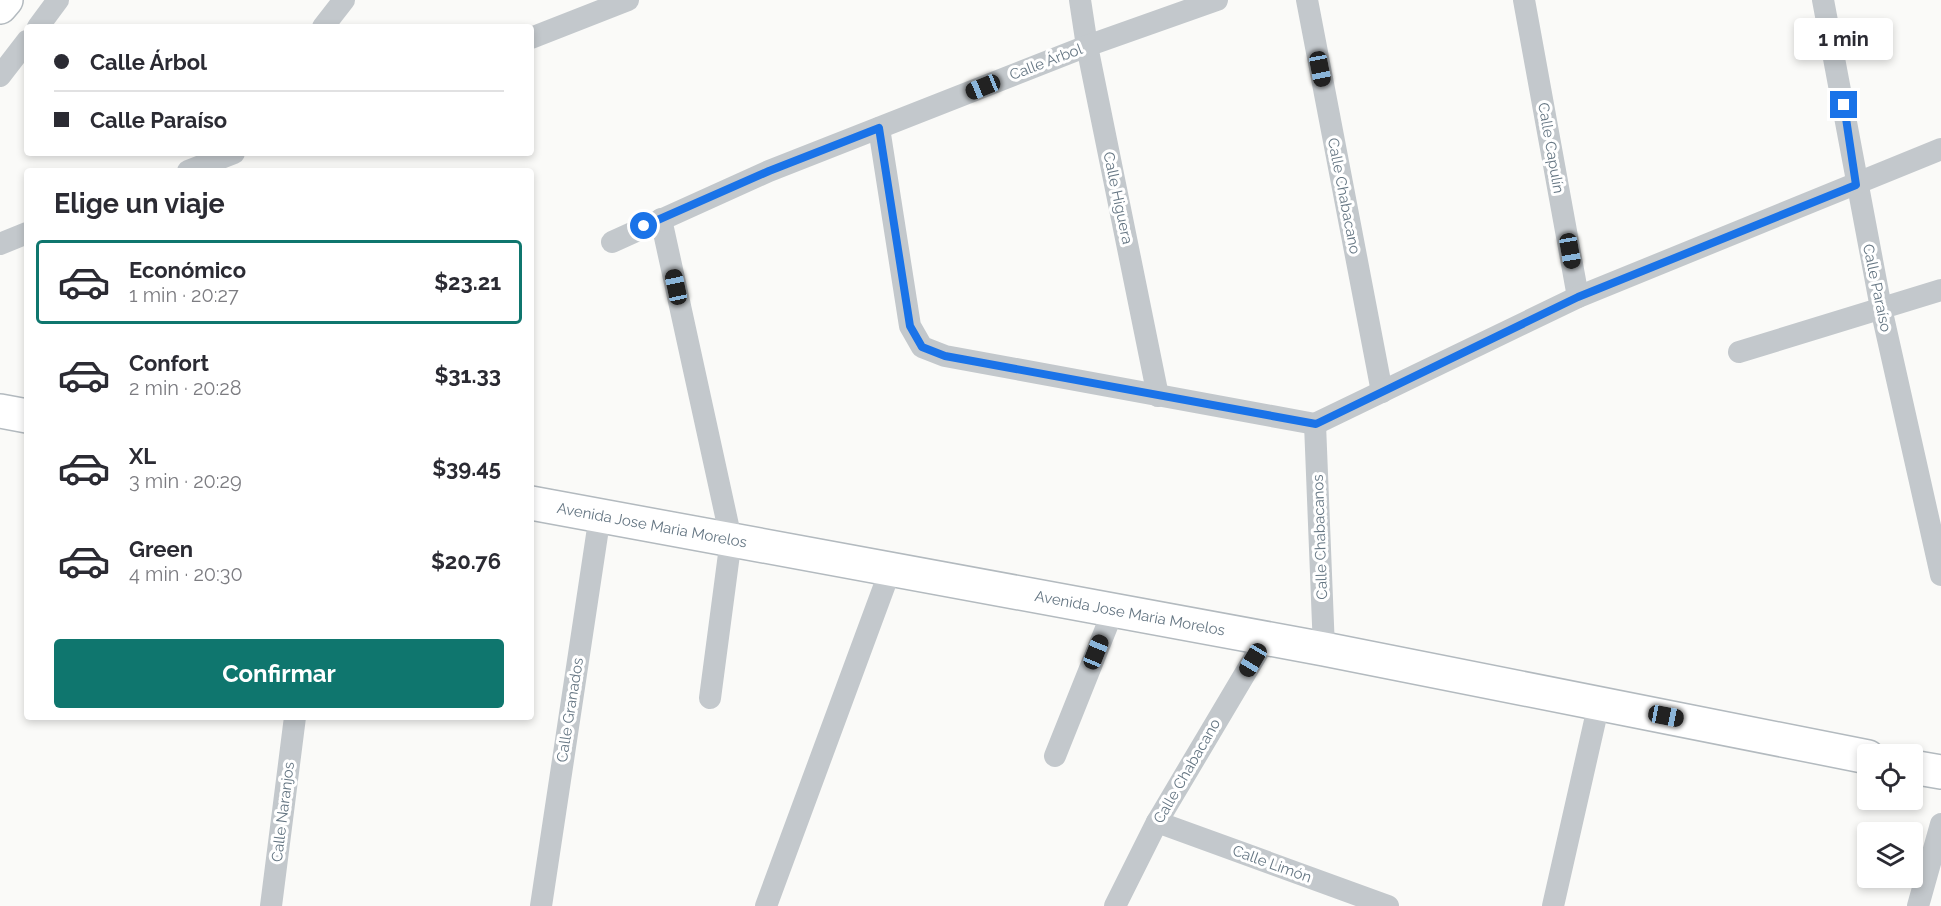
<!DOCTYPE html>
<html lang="es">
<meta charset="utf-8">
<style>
:root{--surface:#fff;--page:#f2f2f3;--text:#2b2b33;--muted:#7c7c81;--line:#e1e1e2;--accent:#0f766e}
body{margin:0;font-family:Raleway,sans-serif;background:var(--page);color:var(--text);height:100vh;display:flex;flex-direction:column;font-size:22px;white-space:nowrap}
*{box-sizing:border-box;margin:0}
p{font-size:20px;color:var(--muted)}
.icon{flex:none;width:33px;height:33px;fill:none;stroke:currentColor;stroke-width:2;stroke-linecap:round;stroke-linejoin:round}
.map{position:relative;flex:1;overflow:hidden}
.sheet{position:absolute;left:24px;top:168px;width:510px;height:552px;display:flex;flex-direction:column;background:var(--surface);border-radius:6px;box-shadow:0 3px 9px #0003}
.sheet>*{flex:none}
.top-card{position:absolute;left:24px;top:24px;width:510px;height:132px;border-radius:6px;box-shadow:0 3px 9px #0003;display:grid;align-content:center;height:132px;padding:0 30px;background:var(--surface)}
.buttons{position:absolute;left:1857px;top:744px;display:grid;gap:12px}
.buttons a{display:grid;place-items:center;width:66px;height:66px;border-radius:6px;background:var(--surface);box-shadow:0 3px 9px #0003;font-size:30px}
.end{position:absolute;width:27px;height:27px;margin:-14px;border:8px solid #1a73e8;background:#fff;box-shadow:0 0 0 3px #fff}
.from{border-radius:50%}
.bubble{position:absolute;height:42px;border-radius:6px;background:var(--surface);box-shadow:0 3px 9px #0003;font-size:20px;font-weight:700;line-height:42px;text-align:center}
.car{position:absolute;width:18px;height:36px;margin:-18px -9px;border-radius:8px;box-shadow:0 0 4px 2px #0007;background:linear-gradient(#222 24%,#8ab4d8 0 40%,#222 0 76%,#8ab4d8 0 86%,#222 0)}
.top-card b{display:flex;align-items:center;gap:21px;height:57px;font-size:22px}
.top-card b+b{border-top:2px solid var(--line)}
.top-card i{width:15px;height:15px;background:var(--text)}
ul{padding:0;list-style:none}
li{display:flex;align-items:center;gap:18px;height:84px;margin:0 12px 9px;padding:0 18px;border:3px solid transparent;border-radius:6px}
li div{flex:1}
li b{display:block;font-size:22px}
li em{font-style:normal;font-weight:700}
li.current{border-color:var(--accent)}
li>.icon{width:54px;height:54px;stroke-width:1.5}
h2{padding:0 30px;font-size:27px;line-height:72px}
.action{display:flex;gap:12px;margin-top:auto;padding:12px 30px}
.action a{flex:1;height:69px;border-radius:6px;background:var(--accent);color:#fff;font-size:24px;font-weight:700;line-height:69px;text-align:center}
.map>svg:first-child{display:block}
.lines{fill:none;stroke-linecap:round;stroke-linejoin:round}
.secondary-casing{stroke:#b3babf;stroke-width:36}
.street{stroke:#c3c8cc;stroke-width:22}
.secondary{stroke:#fff;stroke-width:33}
.route{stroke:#1a73e8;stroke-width:8}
.labels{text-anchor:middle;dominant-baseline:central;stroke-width:6;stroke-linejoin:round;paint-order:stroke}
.street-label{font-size:15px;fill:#657683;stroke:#fff}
</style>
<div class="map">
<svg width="1941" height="906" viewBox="0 0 1941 906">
<rect width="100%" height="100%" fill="#fafaf8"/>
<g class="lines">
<defs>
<g id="secondary">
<polyline points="0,7 6,0"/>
<polyline points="0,411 27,416"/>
<path id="s1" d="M 531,503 L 1324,649 L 1868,757"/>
<polyline points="1912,767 1941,772"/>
</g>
</defs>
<use href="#secondary" class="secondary-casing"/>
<g class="street">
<polyline points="1080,0 1087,46 1158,396"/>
<polyline points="1307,0 1382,392"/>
<polyline points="1524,0 1578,297"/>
<polyline points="1823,0 1881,308 1941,575"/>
<polyline points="38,27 58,0"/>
<polyline points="323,27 344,0"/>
<polyline points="531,38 628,0"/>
<polyline points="0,76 27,41"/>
<polyline points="879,128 910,326 922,347 945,356 1315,424"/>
<polyline points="188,171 234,153"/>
<polyline points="661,219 731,539 710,698"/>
<polyline points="612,242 769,171 1087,46 1217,0"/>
<polyline points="0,244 27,233"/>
<polyline points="1739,352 1941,290"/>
<polyline points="1315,424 1578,297 1941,149"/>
<polyline points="1315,424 1324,649"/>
<polyline points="1055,756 1113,611"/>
<polyline points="1157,822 1388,906"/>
<polyline points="271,906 295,717"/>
<polyline points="541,906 600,515"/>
<polyline points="766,906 891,568"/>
<polyline points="1115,906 1157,822 1265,640"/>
<polyline points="1553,906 1599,703"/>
<polyline points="1918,906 1941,824"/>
</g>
<use href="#secondary" class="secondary"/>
</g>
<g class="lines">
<polyline class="route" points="644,226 769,171 879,128 910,326 922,347 945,356 1316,424 1578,297 1856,185 1844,105"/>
</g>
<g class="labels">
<g class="street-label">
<text transform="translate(1046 62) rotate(-21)">Calle Árbol</text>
<text transform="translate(1551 148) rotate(80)">Calle Capulín</text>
<text transform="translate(1344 196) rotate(79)">Calle Chabacano</text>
<text transform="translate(1118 198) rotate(78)">Calle Higuera</text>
<text transform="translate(1877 288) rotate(78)">Calle Paraíso</text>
<text stroke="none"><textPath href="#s1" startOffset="123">Avenida Jose Maria Morelos</textPath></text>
<text transform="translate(1320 537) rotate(-92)">Calle Chabacanos</text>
<text stroke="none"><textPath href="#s1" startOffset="609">Avenida Jose Maria Morelos</textPath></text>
<text transform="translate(570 710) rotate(-81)">Calle Granados</text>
<text transform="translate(1187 771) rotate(-60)">Calle Chabacano</text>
<text transform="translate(283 812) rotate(-83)">Calle Naranjos</text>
<text transform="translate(1272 864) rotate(20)">Calle Limón</text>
</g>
</g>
</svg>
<div class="buttons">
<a><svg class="icon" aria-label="locate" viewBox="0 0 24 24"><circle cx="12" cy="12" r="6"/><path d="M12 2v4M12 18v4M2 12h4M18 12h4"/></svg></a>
<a><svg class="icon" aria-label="layers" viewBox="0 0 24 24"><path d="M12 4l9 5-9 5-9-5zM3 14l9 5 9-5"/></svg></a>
</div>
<i class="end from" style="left:644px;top:226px"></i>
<i class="end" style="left:1844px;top:105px"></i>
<div class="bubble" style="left:1794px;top:18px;width:99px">1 min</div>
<i class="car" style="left:1320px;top:69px;rotate:169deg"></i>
<i class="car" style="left:983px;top:87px;rotate:248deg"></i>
<i class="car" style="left:1570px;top:251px;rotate:170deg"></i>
<i class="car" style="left:676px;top:287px;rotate:348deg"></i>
<i class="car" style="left:1096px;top:652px;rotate:22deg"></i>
<i class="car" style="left:1253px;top:660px;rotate:211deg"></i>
<i class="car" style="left:1666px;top:716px;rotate:101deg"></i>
<div class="top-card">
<b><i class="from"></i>Calle Árbol</b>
<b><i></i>Calle Paraíso</b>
</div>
<section class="sheet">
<h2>Elige un viaje</h2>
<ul>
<li class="current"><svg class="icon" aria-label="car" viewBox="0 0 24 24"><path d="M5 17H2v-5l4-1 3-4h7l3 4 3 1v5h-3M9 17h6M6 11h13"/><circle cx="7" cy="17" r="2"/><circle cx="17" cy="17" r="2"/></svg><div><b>Económico</b><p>1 min · 20:27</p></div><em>$23.21</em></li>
<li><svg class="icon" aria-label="car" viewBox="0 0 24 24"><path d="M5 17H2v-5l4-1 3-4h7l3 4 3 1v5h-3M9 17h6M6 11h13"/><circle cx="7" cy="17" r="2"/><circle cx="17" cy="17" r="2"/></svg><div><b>Confort</b><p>2 min · 20:28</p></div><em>$31.33</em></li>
<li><svg class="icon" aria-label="car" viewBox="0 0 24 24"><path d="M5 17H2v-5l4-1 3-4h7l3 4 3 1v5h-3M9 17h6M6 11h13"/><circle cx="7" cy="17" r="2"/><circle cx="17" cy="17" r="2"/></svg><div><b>XL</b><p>3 min · 20:29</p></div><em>$39.45</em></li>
<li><svg class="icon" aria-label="car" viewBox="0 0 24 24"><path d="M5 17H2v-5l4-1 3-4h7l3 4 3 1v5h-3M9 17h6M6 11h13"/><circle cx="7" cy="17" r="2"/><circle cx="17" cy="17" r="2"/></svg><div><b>Green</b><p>4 min · 20:30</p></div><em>$20.76</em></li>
</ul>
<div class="action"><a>Confirmar</a></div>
</section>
</div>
